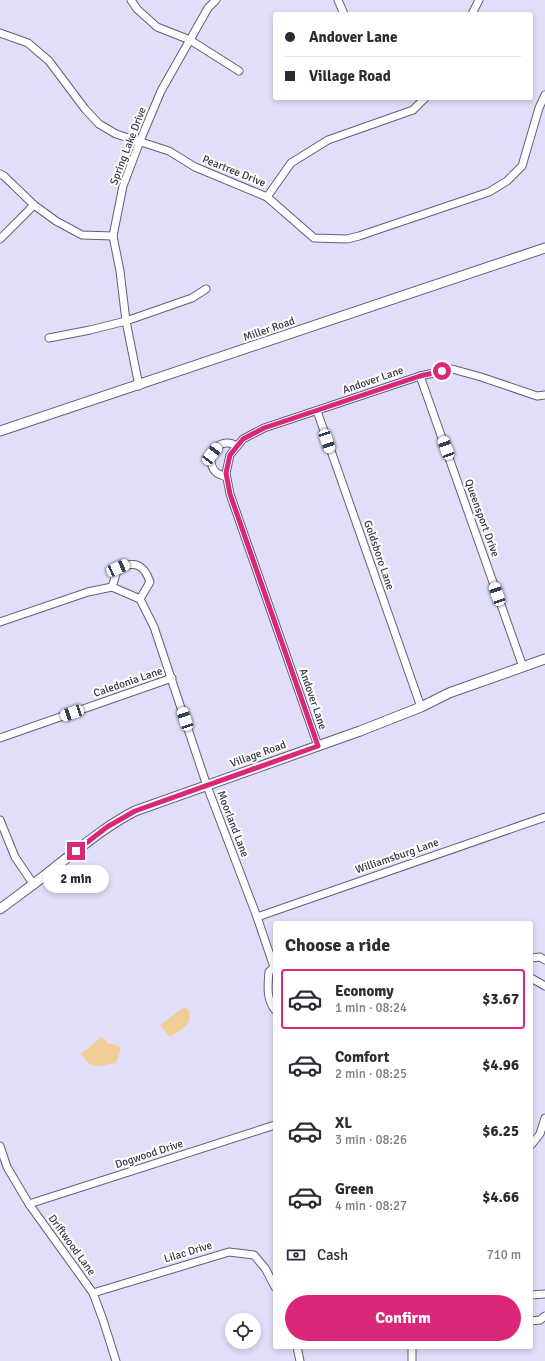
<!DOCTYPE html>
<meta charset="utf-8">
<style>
:root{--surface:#fff;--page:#f2f2f3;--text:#2b2b33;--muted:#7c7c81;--line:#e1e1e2;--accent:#db2777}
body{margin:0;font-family:Signika,sans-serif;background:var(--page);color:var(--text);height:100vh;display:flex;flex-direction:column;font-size:15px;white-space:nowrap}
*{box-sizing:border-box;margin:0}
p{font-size:13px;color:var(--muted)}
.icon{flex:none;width:22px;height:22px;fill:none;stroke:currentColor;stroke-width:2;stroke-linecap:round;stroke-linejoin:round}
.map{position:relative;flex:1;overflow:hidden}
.drawer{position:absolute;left:273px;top:921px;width:260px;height:428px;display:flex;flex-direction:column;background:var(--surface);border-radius:4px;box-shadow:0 2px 6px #0003}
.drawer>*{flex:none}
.hud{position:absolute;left:273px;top:12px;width:260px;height:88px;border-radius:4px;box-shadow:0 2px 6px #0003;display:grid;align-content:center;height:88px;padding:0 12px;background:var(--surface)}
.controls{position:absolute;left:225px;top:1313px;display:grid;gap:8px}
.controls a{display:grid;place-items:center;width:36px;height:36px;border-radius:50%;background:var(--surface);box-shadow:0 2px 6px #0003;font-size:20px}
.end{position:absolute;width:18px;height:18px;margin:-9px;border:5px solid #db2777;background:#fff;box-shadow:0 0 0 2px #fff}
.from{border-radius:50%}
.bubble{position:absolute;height:28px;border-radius:14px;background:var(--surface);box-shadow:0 2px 6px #0003;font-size:13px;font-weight:800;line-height:28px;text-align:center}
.car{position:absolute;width:12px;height:24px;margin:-12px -6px;border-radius:5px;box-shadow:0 0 3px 1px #0007;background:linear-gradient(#fff 24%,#345 0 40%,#fff 0 76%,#345 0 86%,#fff 0)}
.hud b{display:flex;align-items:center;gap:14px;height:38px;font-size:15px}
.hud b+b{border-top:1px solid var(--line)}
.hud i{width:10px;height:10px;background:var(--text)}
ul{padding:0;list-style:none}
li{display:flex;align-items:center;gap:12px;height:60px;margin:0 8px 6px;padding:0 4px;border:2px solid transparent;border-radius:4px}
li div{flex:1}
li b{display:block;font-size:15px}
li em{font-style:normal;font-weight:800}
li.current{border-color:var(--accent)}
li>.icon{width:36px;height:36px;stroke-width:1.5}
h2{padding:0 12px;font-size:18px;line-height:48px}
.pay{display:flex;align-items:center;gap:10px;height:44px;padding:0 12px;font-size:15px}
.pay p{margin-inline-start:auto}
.button{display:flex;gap:8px;margin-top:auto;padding:8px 12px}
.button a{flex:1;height:46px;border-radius:24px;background:var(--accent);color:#fff;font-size:16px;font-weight:800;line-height:46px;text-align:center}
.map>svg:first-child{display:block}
.green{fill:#f1ce96}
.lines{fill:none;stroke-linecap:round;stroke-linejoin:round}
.minor-casing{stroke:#625e7b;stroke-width:9}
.tertiary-casing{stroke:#625e7b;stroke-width:11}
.minor{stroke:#fff;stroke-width:7}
.tertiary{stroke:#fff;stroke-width:9}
.route{stroke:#db2777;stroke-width:5}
.labels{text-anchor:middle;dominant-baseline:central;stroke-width:4;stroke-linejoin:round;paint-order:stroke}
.street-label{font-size:11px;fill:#373542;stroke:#fff}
</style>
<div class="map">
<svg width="545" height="1361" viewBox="0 0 545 1361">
<rect width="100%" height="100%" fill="#e1defa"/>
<g class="green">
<path d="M 183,1008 L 188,1009 C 194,1025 182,1029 170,1037 L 160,1025 Z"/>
<polygon points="100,1037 105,1039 107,1043 119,1046 121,1048 116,1063 99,1066 89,1064 81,1054 98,1040"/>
</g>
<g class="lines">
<defs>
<g id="minor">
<polyline points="131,0 137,9 157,27 190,40 239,71"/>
<polyline points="338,0 344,14"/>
<polyline points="472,14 479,0"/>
<polyline points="0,33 28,43 49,61 85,109 99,124 116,134 169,151 195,167 267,197 314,238 347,239 359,236 489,192 507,181 522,166 539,108 545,95"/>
<polyline points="0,174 4,176 34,205 56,221 82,235 113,236"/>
<polyline points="267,197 291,163 328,140 413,110 425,98"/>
<polyline points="0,239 34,205"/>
<polyline points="49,338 90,330 126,321 192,298 206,289"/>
<polyline points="420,376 523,667"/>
<polyline points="139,386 126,321 120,271 113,236 123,186 140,141 161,91 208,8 216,0"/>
<polyline points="317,411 421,707"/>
<path d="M 226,477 C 224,476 220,475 217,473 C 205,464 213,442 228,443 C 231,443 235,445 237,446"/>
<path d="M 112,587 L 118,568 C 135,561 144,564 150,582 L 140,599"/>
<polyline points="0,622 88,592 112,587 140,599 154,627 207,786 257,917 274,967 275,968"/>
<polyline points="0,738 172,678"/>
<polyline points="318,746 230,494 226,473 230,455 243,439 264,428 420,376 452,369 481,377 537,396 545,395"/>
<polyline points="0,820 15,857 34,885"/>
<polyline points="257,917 545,817"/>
<polyline points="531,958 540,957 545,960"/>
<path d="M 274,967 L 269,972 C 268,985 266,999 275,1010"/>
<polyline points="531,978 545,986"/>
<polyline points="531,1145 540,1134 545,1118"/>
<polyline points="0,1146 7,1167 29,1204 93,1293 103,1320 116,1361"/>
<polyline points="29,1204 275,1125"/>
<polyline points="93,1293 229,1252 254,1255 265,1268 275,1287"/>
<polyline points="531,1295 545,1294"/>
<polyline points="531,1321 540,1320 545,1316"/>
<polyline points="297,1347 300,1361"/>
<polyline points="412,1347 412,1361"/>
</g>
<g id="tertiary">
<polyline points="0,431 545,248"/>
<path d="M 0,909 C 20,894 40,880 59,864 C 85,844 106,826 135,811 L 360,731 L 421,707 L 449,693 L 545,659"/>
</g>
</defs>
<use href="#minor" class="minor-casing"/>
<use href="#tertiary" class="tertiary-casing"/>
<use href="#minor" class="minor"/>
<use href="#tertiary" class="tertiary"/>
</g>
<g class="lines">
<polyline class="route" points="76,851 107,827 135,811 318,746 230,494 226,473 230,455 243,439 264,428 420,376 442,371"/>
</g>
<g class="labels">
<g class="street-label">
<text transform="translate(128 146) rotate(-69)">Spring Lake Drive</text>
<text transform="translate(234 171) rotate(22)">Peartree Drive</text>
<text transform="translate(269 329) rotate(-19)">Miller Road</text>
<text transform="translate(373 380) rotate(-19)">Andover Lane</text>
<text transform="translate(482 518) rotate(70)">Queensport Drive</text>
<text transform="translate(379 555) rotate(71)">Goldsboro Lane</text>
<text transform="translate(128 682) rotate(-19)">Caledonia Lane</text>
<text transform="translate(313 699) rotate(71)">Andover Lane</text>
<text transform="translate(258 754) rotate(-20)">Village Road</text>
<text transform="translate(233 824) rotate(69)">Moorland Lane</text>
<text transform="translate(397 856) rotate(-19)">Williamsburg Lane</text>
<text transform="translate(149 1154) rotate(-18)">Dogwood Drive</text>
<text transform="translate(72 1245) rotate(54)">Driftwood Lane</text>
<text transform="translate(188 1252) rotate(-17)">Lilac Drive</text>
</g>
</g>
</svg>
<div class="controls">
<a><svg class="icon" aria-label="locate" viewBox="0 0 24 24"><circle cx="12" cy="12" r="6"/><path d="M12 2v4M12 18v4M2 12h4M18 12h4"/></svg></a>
</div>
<i class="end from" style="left:442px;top:371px"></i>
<i class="end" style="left:76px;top:851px"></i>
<div class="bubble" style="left:43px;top:865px;width:66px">2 min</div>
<i class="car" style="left:327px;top:441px;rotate:161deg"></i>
<i class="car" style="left:446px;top:448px;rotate:340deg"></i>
<i class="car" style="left:212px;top:454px;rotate:37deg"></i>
<i class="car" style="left:118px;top:568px;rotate:66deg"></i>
<i class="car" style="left:497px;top:594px;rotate:341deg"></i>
<i class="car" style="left:72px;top:713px;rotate:251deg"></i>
<i class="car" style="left:185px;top:719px;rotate:342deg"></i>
<div class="hud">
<b><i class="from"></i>Andover Lane</b>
<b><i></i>Village Road</b>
</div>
<section class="drawer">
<h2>Choose a ride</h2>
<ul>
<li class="current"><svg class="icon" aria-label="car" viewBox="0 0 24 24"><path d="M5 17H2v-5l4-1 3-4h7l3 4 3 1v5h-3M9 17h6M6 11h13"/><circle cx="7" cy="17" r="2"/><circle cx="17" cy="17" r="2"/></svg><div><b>Economy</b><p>1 min · 08:24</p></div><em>$3.67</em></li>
<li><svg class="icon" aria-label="car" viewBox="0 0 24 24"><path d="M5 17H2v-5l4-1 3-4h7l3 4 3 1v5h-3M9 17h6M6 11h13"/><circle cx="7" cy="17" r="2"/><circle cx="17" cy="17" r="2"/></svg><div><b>Comfort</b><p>2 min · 08:25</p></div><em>$4.96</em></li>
<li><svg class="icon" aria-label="car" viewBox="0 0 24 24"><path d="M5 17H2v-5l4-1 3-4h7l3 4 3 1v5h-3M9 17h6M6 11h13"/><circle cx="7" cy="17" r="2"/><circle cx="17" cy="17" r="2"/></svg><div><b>XL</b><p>3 min · 08:26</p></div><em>$6.25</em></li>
<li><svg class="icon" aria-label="car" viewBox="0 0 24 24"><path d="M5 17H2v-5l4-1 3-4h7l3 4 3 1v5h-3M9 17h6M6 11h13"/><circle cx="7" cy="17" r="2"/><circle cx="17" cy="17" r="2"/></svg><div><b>Green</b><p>4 min · 08:27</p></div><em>$4.66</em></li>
</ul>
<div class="pay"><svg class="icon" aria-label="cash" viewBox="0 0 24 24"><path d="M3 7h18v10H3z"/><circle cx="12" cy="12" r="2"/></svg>Cash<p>710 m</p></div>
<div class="button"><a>Confirm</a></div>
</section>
</div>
